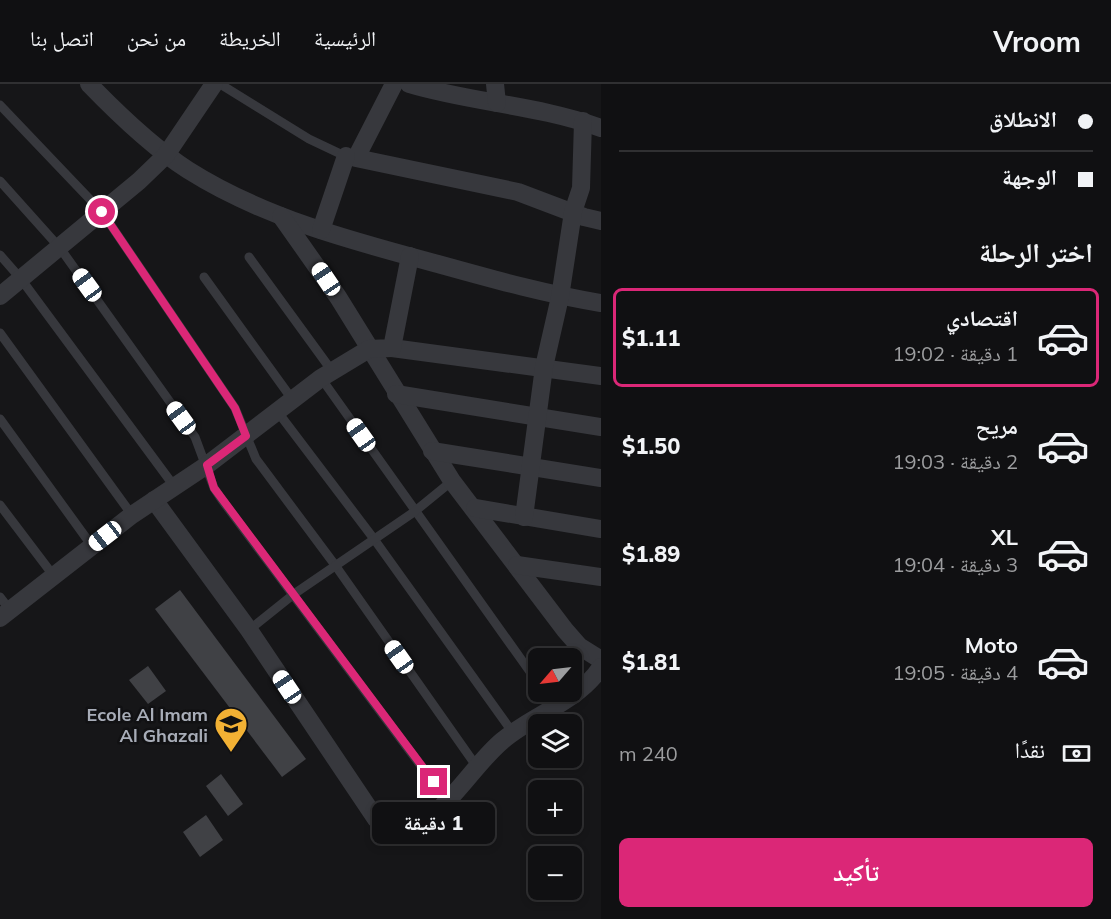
<!DOCTYPE html>
<html lang="ar">
<meta charset="utf-8">
<style>
:root{--surface:#101012;--page:#1e1e20;--text:#f1f3f6;--muted:#9c9d9f;--line:#303032;--accent:#db2777}
body{margin:0;font-family:Mulish,"Noto Naskh Arabic",sans-serif;background:var(--page);color:var(--text);direction:rtl;height:100vh;display:flex;flex-direction:column;font-size:22px;white-space:nowrap}
*{box-sizing:border-box;margin:0}
p{font-size:20px;color:var(--muted)}
.icon{flex:none;width:33px;height:33px;fill:none;stroke:currentColor;stroke-width:2;stroke-linecap:round;stroke-linejoin:round}
.map{position:relative;flex:1;overflow:hidden;direction:ltr}
.side{display:flex;flex-direction:column;background:var(--surface);width:510px}
.side>*{flex:none}
.banner{display:grid;align-content:center;height:132px;padding:0 18px;background:var(--surface)}
.needle{width:39px;rotate:242deg}
.tools{position:absolute;left:528px;top:564px;display:grid;gap:12px}
.tools a{display:grid;place-items:center;width:54px;height:54px;border-radius:9px;background:var(--surface);box-shadow:0 3px 9px #0003,0 0 0 2px var(--line);font-size:30px}
.end{position:absolute;width:27px;height:27px;margin:-14px;border:8px solid #db2777;background:#fff;box-shadow:0 0 0 3px #fff}
.from{border-radius:50%}
.bubble{position:absolute;height:42px;border-radius:9px;background:var(--surface);box-shadow:0 3px 9px #0003,0 0 0 2px var(--line);font-size:20px;font-weight:800;line-height:42px;text-align:center;direction:rtl}
.car{position:absolute;width:18px;height:36px;margin:-18px -9px;border-radius:8px;box-shadow:0 0 4px 2px #0007;background:linear-gradient(#fff 24%,#345 0 40%,#fff 0 76%,#345 0 86%,#fff 0)}
.banner b{display:flex;align-items:center;gap:21px;height:57px;font-size:22px}
.banner b+b{border-top:2px solid var(--line)}
.banner i{width:15px;height:15px;background:var(--text)}
ul{padding:0;list-style:none}
li{display:flex;align-items:center;gap:18px;height:99px;margin:0 12px 9px;padding:0 6px;border:3px solid transparent;border-radius:9px}
li div{flex:1}
li b{display:block;font-size:22px}
li em{font-style:normal;font-weight:800}
li.active{border-color:var(--accent)}
li>.icon{width:54px;height:54px;stroke-width:1.5}
h2{padding:0 18px;font-size:27px;line-height:72px}
.pay{display:flex;align-items:center;gap:15px;height:66px;padding:0 18px;font-size:22px}
.pay p{margin-inline-start:auto}
.button{display:flex;gap:12px;margin-top:auto;padding:12px 18px}
.button a{flex:1;height:69px;border-radius:9px;background:var(--accent);color:#fff;font-size:24px;font-weight:800;line-height:69px;text-align:center}
header{display:flex;align-items:center;gap:36px;box-sizing:border-box;height:84px;padding:0 30px;background:var(--surface);border-bottom:2px solid var(--line)}
header strong{font-size:28px}
nav{display:flex;gap:33px;margin-inline-start:auto;font-size:21px}
main{display:flex;flex:1;min-height:0}
.map>svg:first-child{display:block}
.building{fill:#404145}
.lines{fill:none;stroke-linecap:round;stroke-linejoin:round}
.lane{stroke:#37383d;stroke-width:9}
.street{stroke:#37383d;stroke-width:18}
.route{stroke:#db2777;stroke-width:8}
.labels{text-anchor:middle;dominant-baseline:central;stroke-width:5;stroke-linejoin:round;paint-order:stroke}
.poi-label{font-size:18px;font-weight:bold;fill:#a8adb8;stroke:#111113;text-anchor:end}
</style>
<header>
<strong>Vroom</strong>
<nav><a>الرئيسية</a><a>الخريطة</a><a>من نحن</a><a>اتصل بنا</a></nav>
</header>
<main>
<section class="side">
<div class="banner">
<b><i class="from"></i>الانطلاق</b>
<b><i></i>الوجهة</b>
</div>
<h2>اختر الرحلة</h2>
<ul>
<li class="active"><svg class="icon" aria-label="car" viewBox="0 0 24 24"><path d="M5 17H2v-5l4-1 3-4h7l3 4 3 1v5h-3M9 17h6M6 11h13"/><circle cx="7" cy="17" r="2"/><circle cx="17" cy="17" r="2"/></svg><div><b>اقتصادي</b><p>1 دقيقة · 19:02</p></div><em>$1.11</em></li>
<li><svg class="icon" aria-label="car" viewBox="0 0 24 24"><path d="M5 17H2v-5l4-1 3-4h7l3 4 3 1v5h-3M9 17h6M6 11h13"/><circle cx="7" cy="17" r="2"/><circle cx="17" cy="17" r="2"/></svg><div><b>مريح</b><p>2 دقيقة · 19:03</p></div><em>$1.50</em></li>
<li><svg class="icon" aria-label="car" viewBox="0 0 24 24"><path d="M5 17H2v-5l4-1 3-4h7l3 4 3 1v5h-3M9 17h6M6 11h13"/><circle cx="7" cy="17" r="2"/><circle cx="17" cy="17" r="2"/></svg><div><b>XL</b><p>3 دقيقة · 19:04</p></div><em>$1.89</em></li>
<li><svg class="icon" aria-label="car" viewBox="0 0 24 24"><path d="M5 17H2v-5l4-1 3-4h7l3 4 3 1v5h-3M9 17h6M6 11h13"/><circle cx="7" cy="17" r="2"/><circle cx="17" cy="17" r="2"/></svg><div><b>Moto</b><p>4 دقيقة · 19:05</p></div><em>$1.81</em></li>
</ul>
<div class="pay"><svg class="icon" aria-label="cash" viewBox="0 0 24 24"><path d="M3 7h18v10H3z"/><circle cx="12" cy="12" r="2"/></svg>نقدًا<p>240 m</p></div>
<div class="button"><a>تأكيد</a></div>
</section>
<div class="map">
<svg width="601" height="835" viewBox="0 0 601 835">
<rect width="100%" height="100%" fill="#161618"/>
<g class="building">
<polygon points="180,506 306,675 282,693 155,525"/>
<polygon points="148,582 166,607 148,620 129,596"/>
<polygon points="221,690 243,720 228,732 206,702"/>
<polygon points="206,731 223,756 200,773 183,748"/>
</g>
<g class="lines">
<g class="lane">
<polyline points="220,0 309,55 347,73"/>
<polyline points="0,21 102,128 235,324 256,375 335,481 477,683"/>
<polyline points="0,97 60,164 195,353 214,404 222,416 433,698 445,719"/>
<polyline points="0,171 21,195 174,402"/>
<polyline points="249,173 332,287"/>
<polyline points="204,193 292,315"/>
<polyline points="0,249 132,431"/>
<polyline points="321,294 538,599"/>
<polyline points="277,327 374,455 513,649"/>
<polyline points="0,335 92,462"/>
<polyline points="0,421 53,491"/>
<polyline points="0,513 10,526"/>
<polyline points="249,546 294,510 414,428 452,397"/>
<polyline points="545,608 556,623"/>
</g>
<g class="street">
<path d="M 89,0 C 119,31 152,63 188,86 C 264,134 352,157 438,180 C 492,195 545,210 601,219"/>
<polyline points="394,0 356,74 518,108 584,133 601,137"/>
<path d="M 409,0 C 472,19 539,21 601,44"/>
<polyline points="495,0 497,19"/>
<polyline points="281,132 338,213 452,397 565,546 579,562 601,576"/>
<polyline points="321,146 346,72"/>
<polyline points="0,212 139,97 166,71 214,0"/>
<polyline points="392,264 601,292"/>
<polyline points="396,310 601,343"/>
<polyline points="432,367 601,394"/>
<path d="M 154,416 L 249,546 L 376,735 C 384,743 392,751 404,747 C 444,735 471,683 502,657 C 533,630 577,619 601,583"/>
<polyline points="475,424 601,445"/>
<polyline points="524,433 544,283 560,213 573,128 581,104 583,37"/>
<polyline points="517,481 601,493"/>
<polyline points="0,534 132,431 207,381 321,294 369,265 392,264 410,172"/>
</g>
</g>
<g class="lines">
<polyline class="route" points="102,128 235,324 246,352 207,381 214,404 434,698"/>
</g>
<defs>
<symbol id="school-pin" viewBox="-11 -11 22 30"><path d="M0 17L-7.5 6A9.5 9.5 0 1 1 7.5 6Z" fill="#f2b134" stroke="#111113"/><path d="M0-5L7-2L0 1L-7-2ZM-4 1L0 2.5L4 1V4Q0 6-4 4Z" fill="#111"/></symbol>
</defs>
<g fill-rule="evenodd">
<use href="#school-pin" x="212" y="621" width="38" height="52"/>
</g>
<g class="labels">
<g class="poi-label">
<text x="208" y="630">Ecole Al Imam<tspan x="208" dy="21">Al Ghazali</tspan></text>
</g>
</g>
</svg>
<div class="tools">
<a><svg class="needle" viewBox="-14 -14 28 28"><path d="M0-13l5 13h-10z" fill="#e53935"/><path d="M0 13l5-13h-10z" fill="#9c9d9f"/></svg></a>
<a><svg class="icon" aria-label="layers" viewBox="0 0 24 24"><path d="M12 4l9 5-9 5-9-5zM3 14l9 5 9-5"/></svg></a>
<a>+</a>
<a>−</a>
</div>
<i class="end from" style="left:102px;top:128px"></i>
<i class="end" style="left:434px;top:698px"></i>
<div class="bubble" style="left:372px;top:718px;width:123px">1 دقيقة</div>
<i class="car" style="left:326px;top:195px;rotate:326deg"></i>
<i class="car" style="left:87px;top:201px;rotate:324deg"></i>
<i class="car" style="left:181px;top:334px;rotate:324deg"></i>
<i class="car" style="left:361px;top:351px;rotate:325deg"></i>
<i class="car" style="left:105px;top:452px;rotate:232deg"></i>
<i class="car" style="left:399px;top:573px;rotate:325deg"></i>
<i class="car" style="left:287px;top:603px;rotate:326deg"></i>
</div>
</main>
